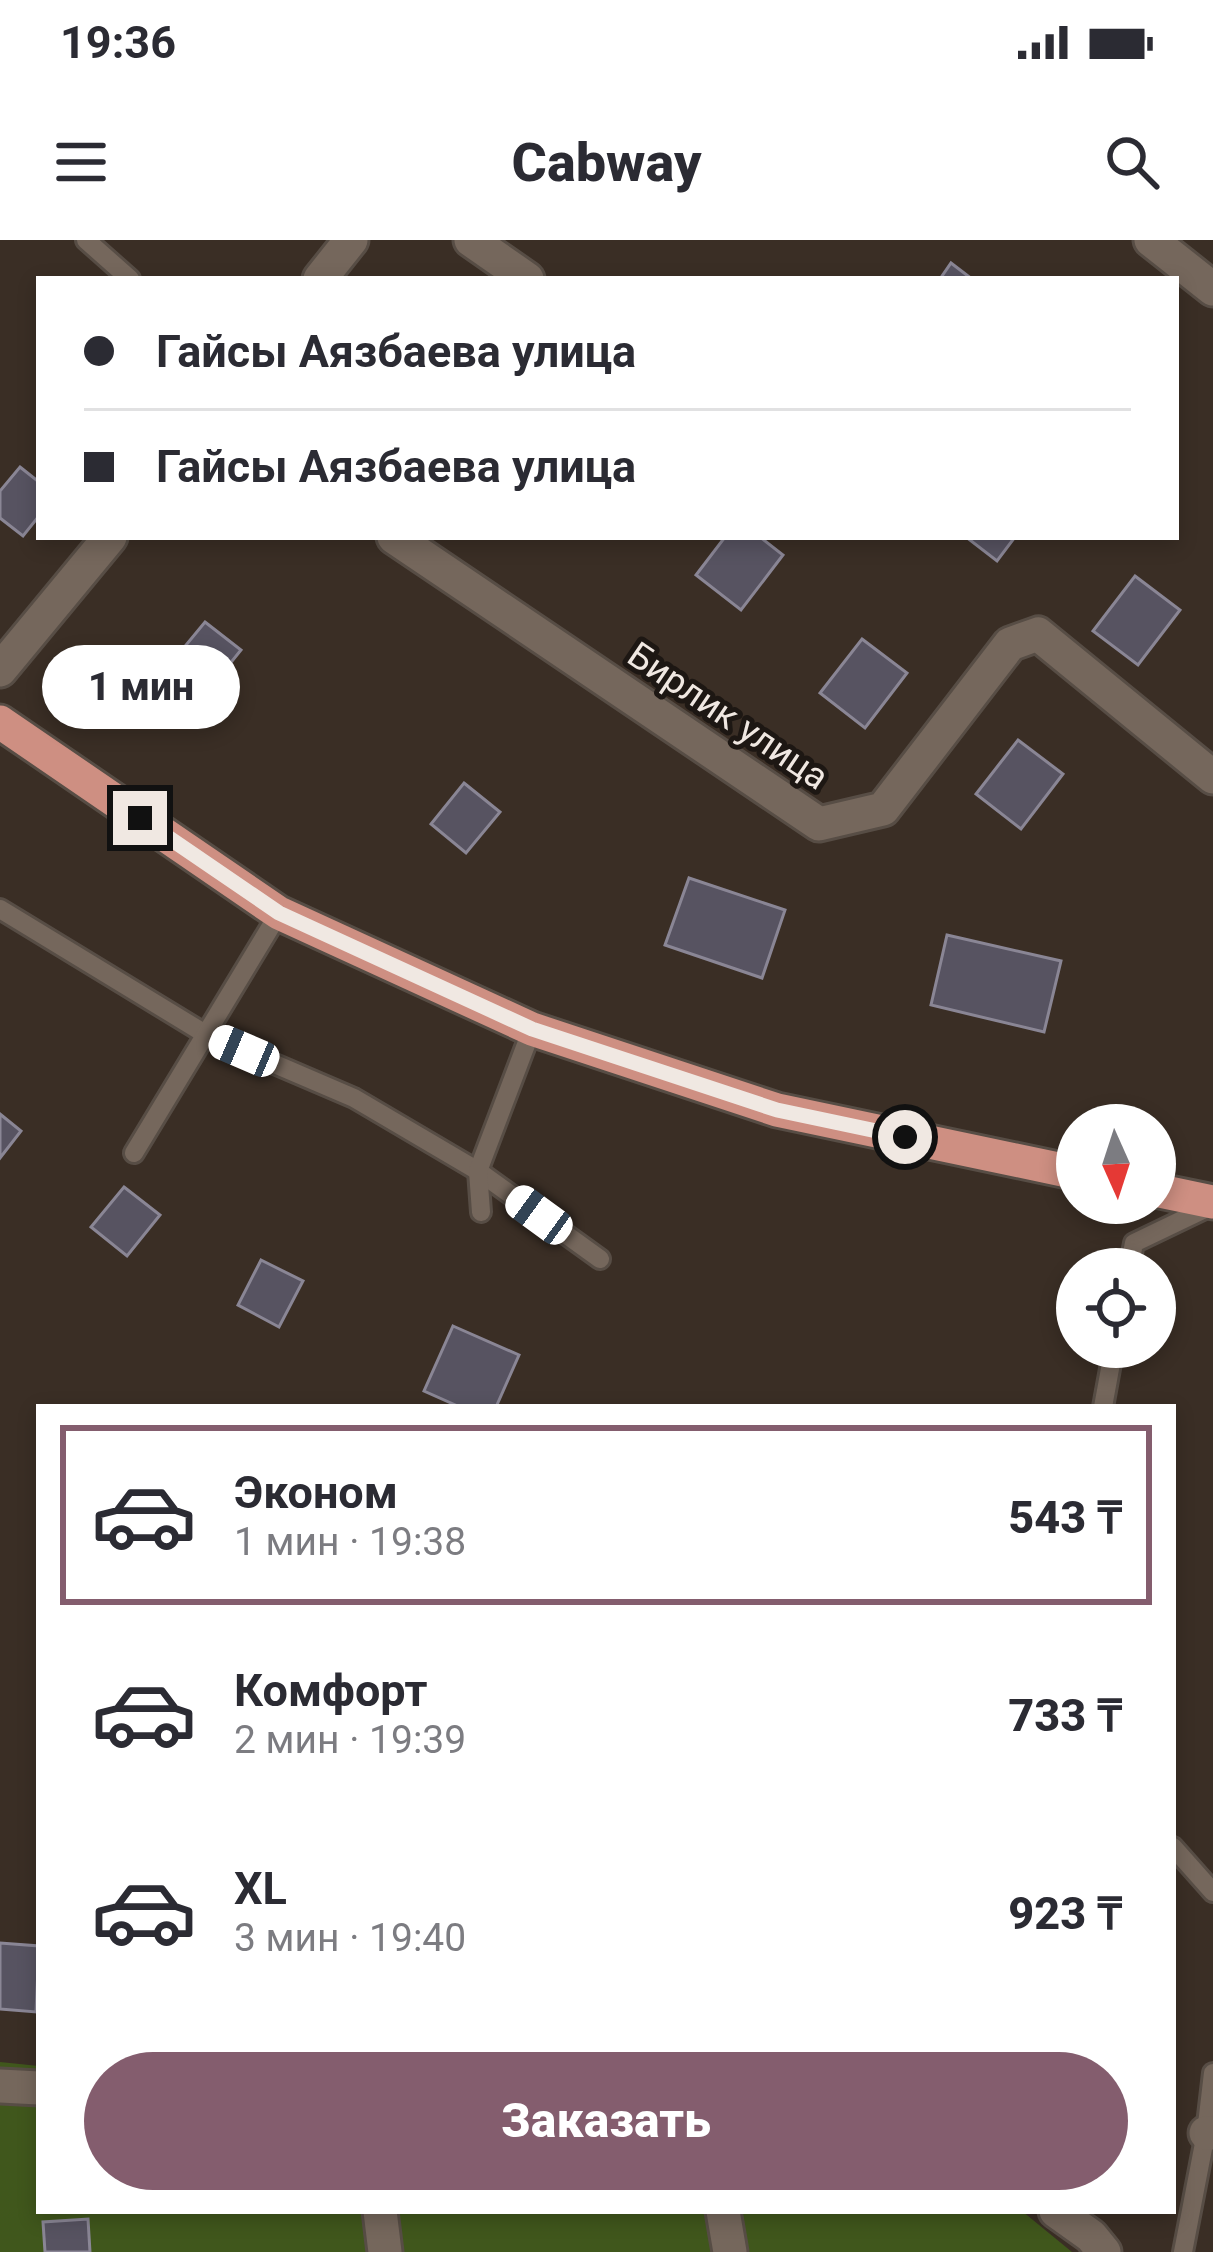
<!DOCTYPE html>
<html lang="ru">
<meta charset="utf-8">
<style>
:root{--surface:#fff;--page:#f7f7f7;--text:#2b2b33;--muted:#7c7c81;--line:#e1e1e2;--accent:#845d6e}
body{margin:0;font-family:Roboto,sans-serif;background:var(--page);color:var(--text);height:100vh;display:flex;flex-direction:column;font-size:45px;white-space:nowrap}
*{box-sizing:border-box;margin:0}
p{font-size:39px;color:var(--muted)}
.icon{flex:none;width:66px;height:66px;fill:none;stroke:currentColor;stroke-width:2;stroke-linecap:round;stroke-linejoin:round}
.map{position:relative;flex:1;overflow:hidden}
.details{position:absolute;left:36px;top:1164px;width:1140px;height:810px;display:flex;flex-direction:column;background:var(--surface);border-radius:0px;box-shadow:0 6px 18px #0003}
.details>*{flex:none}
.guide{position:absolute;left:36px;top:36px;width:1143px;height:264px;border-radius:0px;box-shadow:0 6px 18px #0003;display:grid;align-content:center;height:264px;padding:0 48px;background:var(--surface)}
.needle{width:78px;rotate:177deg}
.buttons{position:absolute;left:1056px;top:864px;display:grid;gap:24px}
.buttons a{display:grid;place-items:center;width:120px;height:120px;border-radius:50%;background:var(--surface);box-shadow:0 6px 18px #0003;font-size:60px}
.end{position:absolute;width:54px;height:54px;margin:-27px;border:15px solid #f0e8e2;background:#111;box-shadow:0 0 0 6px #111}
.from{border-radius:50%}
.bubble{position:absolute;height:84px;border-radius:42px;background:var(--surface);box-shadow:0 6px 18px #0003;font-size:39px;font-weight:800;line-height:84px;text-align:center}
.car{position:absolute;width:36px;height:72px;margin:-36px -18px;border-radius:15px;box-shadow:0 0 9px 3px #0007;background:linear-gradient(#fff 24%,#345 0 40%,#fff 0 76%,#345 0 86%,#fff 0)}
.guide b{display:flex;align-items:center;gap:42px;height:114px;font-size:45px}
.guide b+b{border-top:3px solid var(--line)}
.guide i{width:30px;height:30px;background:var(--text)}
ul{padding:21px 0 0;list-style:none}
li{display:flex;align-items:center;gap:36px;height:180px;margin:0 24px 18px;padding:0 24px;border:6px solid transparent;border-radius:0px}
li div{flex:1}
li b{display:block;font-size:45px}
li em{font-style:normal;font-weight:800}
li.active{border-color:var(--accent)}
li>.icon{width:108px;height:108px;stroke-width:1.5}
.cta{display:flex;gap:24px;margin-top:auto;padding:24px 48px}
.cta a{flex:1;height:138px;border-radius:72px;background:var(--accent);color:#fff;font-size:48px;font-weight:800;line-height:138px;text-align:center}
.status{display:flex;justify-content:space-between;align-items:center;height:84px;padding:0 60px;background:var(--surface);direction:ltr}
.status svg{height:33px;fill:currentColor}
header{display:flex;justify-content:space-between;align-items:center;height:156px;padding:0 48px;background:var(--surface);font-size:54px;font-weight:800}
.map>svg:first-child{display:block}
.green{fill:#40571c}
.building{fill:#575361;stroke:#8a8695;stroke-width:3}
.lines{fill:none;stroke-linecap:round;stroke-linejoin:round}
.service-casing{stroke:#574d45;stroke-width:24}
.minor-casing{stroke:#574d45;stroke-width:39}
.tertiary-casing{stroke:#574d45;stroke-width:39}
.trunk-casing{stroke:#574d45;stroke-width:39}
.service{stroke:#75675c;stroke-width:18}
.minor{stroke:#75675c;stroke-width:33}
.tertiary{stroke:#75675c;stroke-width:33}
.trunk{stroke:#ce8f82;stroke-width:33}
.route{stroke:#f0e8e2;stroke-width:15}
.labels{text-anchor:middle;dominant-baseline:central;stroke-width:10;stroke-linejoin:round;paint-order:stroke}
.street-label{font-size:36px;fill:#f0e8e2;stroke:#1d1713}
</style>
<div class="status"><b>19:36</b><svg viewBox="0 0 49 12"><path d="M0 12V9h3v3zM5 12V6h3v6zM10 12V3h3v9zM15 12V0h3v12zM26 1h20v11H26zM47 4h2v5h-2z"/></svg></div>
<header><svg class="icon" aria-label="menu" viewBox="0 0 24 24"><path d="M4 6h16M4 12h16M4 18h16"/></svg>Cabway<svg class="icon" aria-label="search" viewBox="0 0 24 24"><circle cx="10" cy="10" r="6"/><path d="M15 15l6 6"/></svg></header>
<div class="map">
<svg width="1213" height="2012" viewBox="0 0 1213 2012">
<rect width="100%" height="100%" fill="#3a2e25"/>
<polygon class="green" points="0,1822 39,1826 39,1971 1022,1971 1072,2012 0,2012"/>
<g class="building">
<polygon points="951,23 972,39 940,39"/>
<polygon points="20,227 39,242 39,276 23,296 0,278 0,251"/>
<polygon points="725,297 760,297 783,315 741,370 696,335"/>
<polygon points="966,297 1015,297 997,321"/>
<polygon points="1135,336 1180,370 1138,425 1093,391"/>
<polygon points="205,382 241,410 208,451 172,422"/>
<polygon points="862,399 907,433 865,488 820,453"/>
<polygon points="1018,500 1063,534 1021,589 976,554"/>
<polygon points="464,543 500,572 466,613 431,584"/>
<polygon points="689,638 785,670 762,738 665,705"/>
<polygon points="947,695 1061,721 1044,792 931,765"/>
<polygon points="0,874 21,891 0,918"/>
<polygon points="124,947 160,975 127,1016 91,987"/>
<polygon points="261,1020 303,1041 279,1087 238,1065"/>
<polygon points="453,1086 519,1115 496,1167 460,1167 424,1151"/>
<polygon points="0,1703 39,1706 36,1772 0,1769"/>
<polygon points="88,1979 90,2012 45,2012 43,1982"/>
</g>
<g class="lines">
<defs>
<g id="service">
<polyline points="86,0 130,39"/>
<polyline points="0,669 207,795 354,858 478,931 600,1019"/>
<polyline points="134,913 279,673"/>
<polyline points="481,972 478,931 532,789"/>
<polyline points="1129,1029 1134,1003 1213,965"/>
<polyline points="1103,1167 1114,1107"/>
<polyline points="1173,1607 1213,1652"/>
<polyline points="1183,2012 1206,1893 1213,1833"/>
</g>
<g id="minor">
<polyline points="471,0 527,39"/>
<polyline points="1151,0 1213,49"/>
<polyline points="394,297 819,584 883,569 1010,404 1038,394 1213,537"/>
<polyline points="0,1846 39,1848"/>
<polyline points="1206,1893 1213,1893"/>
<polyline points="380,1971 385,2012"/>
<polyline points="723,1971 730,2012"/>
<polyline points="1056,1971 1091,1996 1104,2012"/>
</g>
<g id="tertiary">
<polyline points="320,39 351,0"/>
<polyline points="0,430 110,297"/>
</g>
<g id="trunk">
<polyline points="0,482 279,673 532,789 777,870 1077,933"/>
<polyline points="1155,950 1213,962"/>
</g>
</defs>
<use href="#service" class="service-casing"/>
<use href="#minor" class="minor-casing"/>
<use href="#tertiary" class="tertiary-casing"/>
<use href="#trunk" class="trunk-casing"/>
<use href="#service" class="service"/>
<use href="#minor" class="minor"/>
<use href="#tertiary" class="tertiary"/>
<use href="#trunk" class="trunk"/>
</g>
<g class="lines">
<polyline class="route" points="140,578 279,673 532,789 777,870 905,897"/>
</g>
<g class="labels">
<g class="street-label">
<text transform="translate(728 476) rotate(34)">Бирлик улица</text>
</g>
</g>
</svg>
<div class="buttons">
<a><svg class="needle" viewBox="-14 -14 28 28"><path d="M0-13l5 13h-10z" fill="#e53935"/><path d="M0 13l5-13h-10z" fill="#7c7c81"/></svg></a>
<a><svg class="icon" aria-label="locate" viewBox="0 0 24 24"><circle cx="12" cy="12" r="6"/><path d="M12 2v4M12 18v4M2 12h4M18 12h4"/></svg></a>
</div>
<i class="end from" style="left:905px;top:897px"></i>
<i class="end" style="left:140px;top:578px"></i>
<div class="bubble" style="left:42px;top:405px;width:198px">1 мин</div>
<i class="car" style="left:244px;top:811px;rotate:293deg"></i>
<i class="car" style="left:539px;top:975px;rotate:306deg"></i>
<div class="guide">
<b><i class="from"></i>Гайсы Аязбаева улица</b>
<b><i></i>Гайсы Аязбаева улица</b>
</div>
<section class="details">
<ul>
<li class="active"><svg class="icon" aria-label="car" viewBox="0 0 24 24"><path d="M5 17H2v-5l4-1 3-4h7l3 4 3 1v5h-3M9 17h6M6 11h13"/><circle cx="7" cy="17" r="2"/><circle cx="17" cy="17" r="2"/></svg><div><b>Эконом</b><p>1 мин · 19:38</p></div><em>543 ₸</em></li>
<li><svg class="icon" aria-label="car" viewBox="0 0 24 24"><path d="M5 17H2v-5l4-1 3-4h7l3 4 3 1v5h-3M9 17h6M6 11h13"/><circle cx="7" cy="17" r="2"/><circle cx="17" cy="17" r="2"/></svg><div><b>Комфорт</b><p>2 мин · 19:39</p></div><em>733 ₸</em></li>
<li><svg class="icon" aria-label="car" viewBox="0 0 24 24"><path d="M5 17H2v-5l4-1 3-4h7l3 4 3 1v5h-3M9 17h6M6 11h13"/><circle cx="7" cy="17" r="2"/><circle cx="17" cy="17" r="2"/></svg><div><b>XL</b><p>3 мин · 19:40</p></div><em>923 ₸</em></li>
</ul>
<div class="cta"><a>Заказать</a></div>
</section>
</div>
